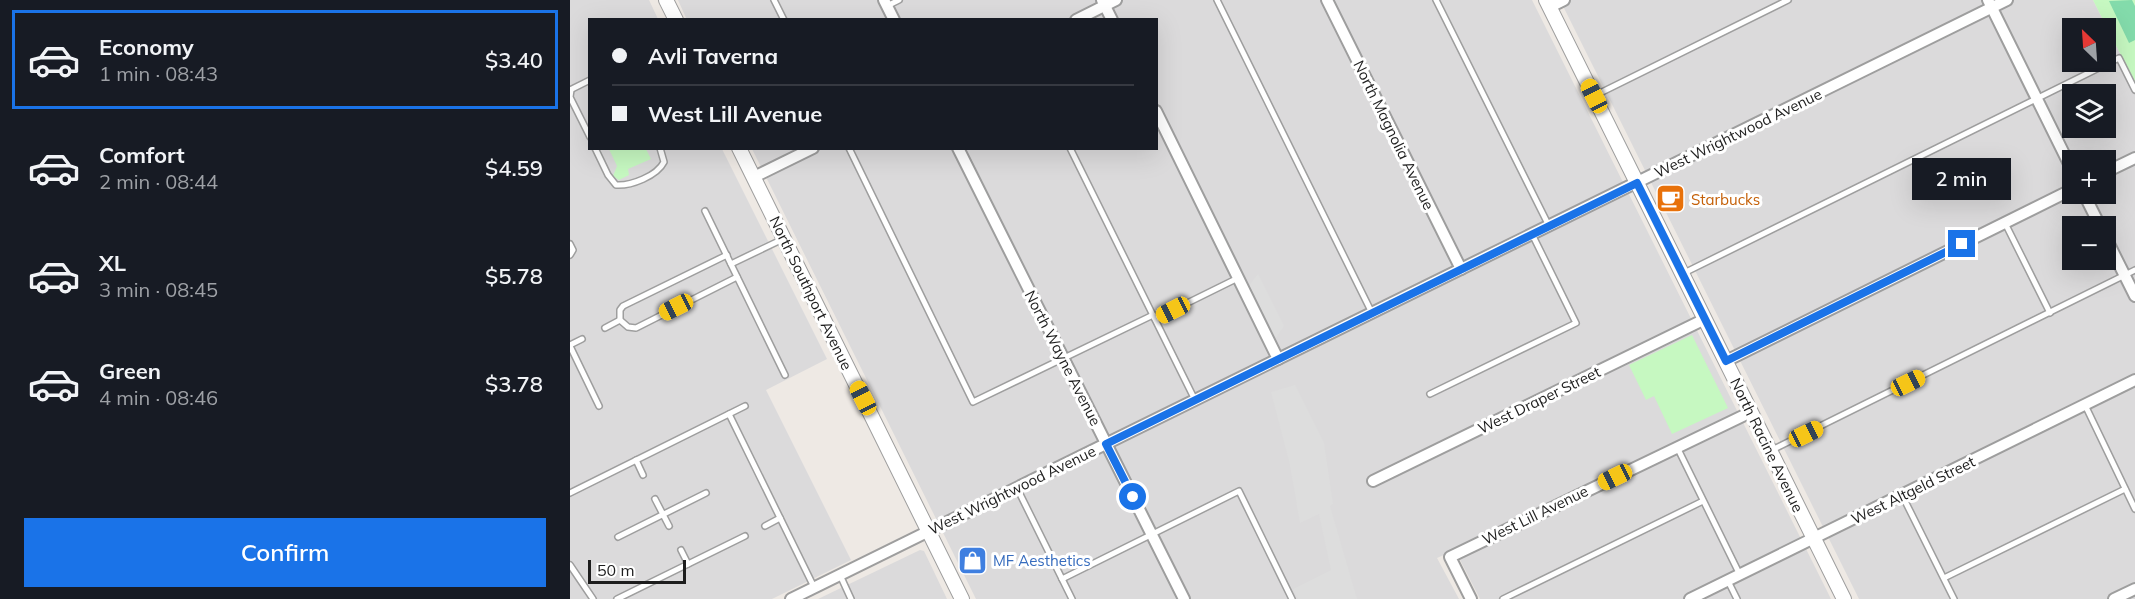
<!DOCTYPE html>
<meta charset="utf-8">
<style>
:root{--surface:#171b24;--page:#20242c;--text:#f1f3f6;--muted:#9ea1a6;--line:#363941;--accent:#1a73e8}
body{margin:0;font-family:Mulish,sans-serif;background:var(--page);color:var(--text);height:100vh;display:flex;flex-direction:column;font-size:22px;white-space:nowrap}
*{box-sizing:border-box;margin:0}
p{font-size:20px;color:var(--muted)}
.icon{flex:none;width:33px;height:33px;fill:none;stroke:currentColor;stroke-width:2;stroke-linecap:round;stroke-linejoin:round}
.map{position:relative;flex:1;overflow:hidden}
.panel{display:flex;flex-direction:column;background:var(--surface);width:570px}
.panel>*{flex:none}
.hud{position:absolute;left:18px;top:18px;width:570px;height:132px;border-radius:0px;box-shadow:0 6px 24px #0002;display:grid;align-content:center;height:132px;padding:0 24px;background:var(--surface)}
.needle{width:39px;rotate:335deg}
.buttons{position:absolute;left:1492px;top:18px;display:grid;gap:12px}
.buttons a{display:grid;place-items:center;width:54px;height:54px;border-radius:0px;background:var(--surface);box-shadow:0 6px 24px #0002;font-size:30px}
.scale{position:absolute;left:18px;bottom:15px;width:98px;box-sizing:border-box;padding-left:6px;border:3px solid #1d1d1d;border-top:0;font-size:16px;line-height:21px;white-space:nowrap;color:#1d1d1d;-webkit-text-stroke:4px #fff;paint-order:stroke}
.end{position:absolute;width:27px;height:27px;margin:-14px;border:8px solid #1a73e8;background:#fff;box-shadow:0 0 0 3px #fff}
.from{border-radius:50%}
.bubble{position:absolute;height:42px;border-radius:0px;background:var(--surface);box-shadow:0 6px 24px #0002;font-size:20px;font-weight:600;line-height:42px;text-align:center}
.car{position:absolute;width:18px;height:36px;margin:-18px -9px;border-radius:8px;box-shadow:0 0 4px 2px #0007;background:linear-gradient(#f5c518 24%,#345 0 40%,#f5c518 0 76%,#345 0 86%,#f5c518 0)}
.hud b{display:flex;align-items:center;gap:21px;height:57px;font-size:22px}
.hud b+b{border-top:2px solid var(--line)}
.hud i{width:15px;height:15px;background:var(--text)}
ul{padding:10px 0 0;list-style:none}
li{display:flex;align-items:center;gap:18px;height:99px;margin:0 12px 9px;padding:0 12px;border:3px solid transparent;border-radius:0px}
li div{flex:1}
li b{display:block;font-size:22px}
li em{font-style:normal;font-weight:600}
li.active{border-color:var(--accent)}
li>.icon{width:54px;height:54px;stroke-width:1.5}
.primary-button{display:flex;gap:12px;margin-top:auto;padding:12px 24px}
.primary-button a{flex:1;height:69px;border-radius:0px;background:var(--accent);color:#fff;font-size:24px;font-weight:600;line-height:69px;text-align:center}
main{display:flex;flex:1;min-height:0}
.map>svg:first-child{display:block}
.residential{fill:#dbdadb;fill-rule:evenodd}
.park{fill:#c6f8c1}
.pitch{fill:#83dbab}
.parking{fill:#ddd}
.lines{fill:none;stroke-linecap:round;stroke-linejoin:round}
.service-casing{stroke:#9e9e9e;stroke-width:8}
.minor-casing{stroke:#9e9e9e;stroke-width:14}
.tertiary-casing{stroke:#9e9e9e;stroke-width:16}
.service{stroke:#fff;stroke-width:5}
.minor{stroke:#fff;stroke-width:10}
.tertiary{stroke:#fff;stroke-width:14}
.route{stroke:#1a73e8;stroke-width:8}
.labels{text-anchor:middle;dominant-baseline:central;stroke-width:6;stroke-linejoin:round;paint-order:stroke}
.street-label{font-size:15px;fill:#1d1d1d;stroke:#fff}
.food-label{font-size:15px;fill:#c56008;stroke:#fff;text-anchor:start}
.shop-label{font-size:15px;fill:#366cbe;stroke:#fff;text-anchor:start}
</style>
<main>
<section class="panel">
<ul>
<li class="active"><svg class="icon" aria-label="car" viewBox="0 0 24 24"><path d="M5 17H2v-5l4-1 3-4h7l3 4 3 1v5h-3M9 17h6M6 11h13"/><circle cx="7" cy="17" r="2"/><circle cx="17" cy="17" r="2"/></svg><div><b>Economy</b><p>1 min · 08:43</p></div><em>$3.40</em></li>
<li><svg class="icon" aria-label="car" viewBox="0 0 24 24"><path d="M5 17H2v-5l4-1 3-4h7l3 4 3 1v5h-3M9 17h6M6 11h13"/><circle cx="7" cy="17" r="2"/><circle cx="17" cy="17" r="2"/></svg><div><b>Comfort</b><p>2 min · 08:44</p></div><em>$4.59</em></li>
<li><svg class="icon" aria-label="car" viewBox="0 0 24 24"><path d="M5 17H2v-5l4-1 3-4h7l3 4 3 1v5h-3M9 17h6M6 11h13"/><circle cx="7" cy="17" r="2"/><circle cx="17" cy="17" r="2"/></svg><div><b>XL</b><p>3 min · 08:45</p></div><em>$5.78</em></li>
<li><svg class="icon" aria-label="car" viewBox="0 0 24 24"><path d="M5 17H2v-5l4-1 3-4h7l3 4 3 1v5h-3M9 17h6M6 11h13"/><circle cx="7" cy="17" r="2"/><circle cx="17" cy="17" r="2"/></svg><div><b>Green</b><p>4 min · 08:46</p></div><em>$3.78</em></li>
</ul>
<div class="primary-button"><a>Confirm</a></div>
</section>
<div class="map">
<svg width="1565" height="599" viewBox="0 0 1565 599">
<rect width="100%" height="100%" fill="#eee9e4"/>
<g class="residential">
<polygon points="0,0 79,0 88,19 20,20 20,148 152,149 257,359 196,390 281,560 202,599 0,599"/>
<polygon points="108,0 962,0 1261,599 910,599 885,550 867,558 889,599 406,599 182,149 586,148 586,20 117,20"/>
<path d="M 990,0 L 1523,0 L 1565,83 L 1565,599 L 1289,599 ZM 1503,28 L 1536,28 L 1536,62 L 1503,62 ZM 1503,94 L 1536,94 L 1536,128 L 1503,128 ZM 1503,160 L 1536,160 L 1536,194 L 1503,194 ZM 1503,226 L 1536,226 L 1536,260 L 1503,260 Z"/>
<polygon points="350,550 354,551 377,599 248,599"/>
</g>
<g class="park">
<polygon points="1523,0 1565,0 1565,83"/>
<polygon points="39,149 76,149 81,159 58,169 59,175 49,180 43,176 47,166"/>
<polygon points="1122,335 1158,408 1102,434 1084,396 1076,400 1059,365"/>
</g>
<polygon class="pitch" points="1562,0 1565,6 1565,40 1559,43 1539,1"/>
<g class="parking">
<polygon points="688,274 714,326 701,345 674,292"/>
<polygon points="725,385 754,443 763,504 760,506 787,599 728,599 723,589 761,570 749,514 730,523 720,465 701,392"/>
</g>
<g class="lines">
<defs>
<g id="service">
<polyline points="204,0 214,20"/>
<polyline points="647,0 802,313"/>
<polyline points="866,0 979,226"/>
<polyline points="317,6 329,0"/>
<polyline points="0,90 20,80"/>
<polyline points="1,90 0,97 20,137"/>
<polyline points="1026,95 1218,0"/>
<path d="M 25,148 L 38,175 L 46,185 C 61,186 87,176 94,162 L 90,148"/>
<polyline points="279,148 403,402 583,315"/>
<polyline points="500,148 625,400"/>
<polyline points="135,211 215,375"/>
<polyline points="1435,223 1480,313"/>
<polyline points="0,244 3,250 0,255"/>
<polyline points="157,255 53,306 50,310 50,320 58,327 66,328 167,277"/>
<polyline points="161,264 213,239"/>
<polyline points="1114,273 1549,58 1565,90"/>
<polyline points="585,319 668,278"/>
<polyline points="35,328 50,320"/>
<polyline points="0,345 12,339"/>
<polyline points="0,346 29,406"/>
<polyline points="860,394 1006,323 962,234"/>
<polyline points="1515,405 1565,509"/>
<polyline points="159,414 244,587"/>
<polyline points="1107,447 1170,575"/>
<polyline points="1202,450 1565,270"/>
<polyline points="66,460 73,475"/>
<polyline points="447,488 502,599"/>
<polyline points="0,493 175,406"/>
<polyline points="1332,495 1384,599"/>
<polyline points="85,499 99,526"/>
<polyline points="195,526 210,518"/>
<polyline points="48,537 136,493"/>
<polyline points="111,550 118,564"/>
<polyline points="0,565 23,599"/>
<polyline points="270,575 281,599"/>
<polyline points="1374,578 1555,489"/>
<polyline points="492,579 669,491 722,599"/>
<polyline points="1158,581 1167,599"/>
<polyline points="47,599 175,536"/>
<polyline points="933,599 1133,501"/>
</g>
<g id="minor">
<polyline points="314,0 324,20"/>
<polyline points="532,0 542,20"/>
<polyline points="757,0 891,269"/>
<polyline points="1418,0 1503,172"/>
<polyline points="980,7 994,0"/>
<polyline points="506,20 546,0"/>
<polyline points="586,111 708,359"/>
<polyline points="388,148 614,599"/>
<polyline points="1536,172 1565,158"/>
<polyline points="184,177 243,148"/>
<polyline points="1514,194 1530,226"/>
<polyline points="1536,238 1565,296"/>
<polyline points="1156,361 1503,189"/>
<polyline points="803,481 1135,319"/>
<polyline points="221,599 1437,0"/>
<polyline points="901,599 880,557 1181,412"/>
<polyline points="1120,599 1565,380"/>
<polyline points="1544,599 1565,589"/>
</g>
<g id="tertiary">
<polyline points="96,0 106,20"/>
<polyline points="976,0 1274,599"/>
<polyline points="169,148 392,599"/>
</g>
</defs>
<use href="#service" class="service-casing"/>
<use href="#minor" class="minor-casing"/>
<use href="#tertiary" class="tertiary-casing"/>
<use href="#service" class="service"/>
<use href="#minor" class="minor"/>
<use href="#tertiary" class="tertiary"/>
</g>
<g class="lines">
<polyline class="route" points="563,497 536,444 1067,183 1156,361 1392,244"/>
</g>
<defs>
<symbol id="cafe-square" viewBox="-11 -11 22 22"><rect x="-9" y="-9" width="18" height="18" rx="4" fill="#e8710a" stroke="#fff"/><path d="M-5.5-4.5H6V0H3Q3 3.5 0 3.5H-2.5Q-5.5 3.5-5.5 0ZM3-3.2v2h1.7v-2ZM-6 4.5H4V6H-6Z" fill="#fff"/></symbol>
<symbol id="shop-square" viewBox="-11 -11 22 22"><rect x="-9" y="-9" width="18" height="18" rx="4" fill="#3f7fe0" stroke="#fff"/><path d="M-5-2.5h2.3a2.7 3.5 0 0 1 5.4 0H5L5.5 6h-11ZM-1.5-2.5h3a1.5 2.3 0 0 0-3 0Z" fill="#fff"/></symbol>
</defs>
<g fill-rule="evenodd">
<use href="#cafe-square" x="1084" y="182" width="33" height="33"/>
<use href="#shop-square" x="386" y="544" width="33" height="33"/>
</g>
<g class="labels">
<g class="street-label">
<text transform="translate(1168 133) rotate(-26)">West Wrightwood Avenue</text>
<text transform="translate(824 135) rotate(64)">North Magnolia Avenue</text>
<text transform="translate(241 293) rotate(64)">North Southport Avenue</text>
<text transform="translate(493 358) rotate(63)">North Wayne Avenue</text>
<text transform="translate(969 400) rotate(-26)">West Draper Street</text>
<text transform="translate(1197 445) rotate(64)">North Racine Avenue</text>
<text transform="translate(442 490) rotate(-26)">West Wrightwood Avenue</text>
<text transform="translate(1343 490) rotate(-26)">West Altgeld Street</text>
<text transform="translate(965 515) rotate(-26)">West Lill Avenue</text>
</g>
<g class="food-label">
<text x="1121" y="199">Starbucks</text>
</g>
<g class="shop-label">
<text x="423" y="560">MF Aesthetics</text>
</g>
</g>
</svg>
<div class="buttons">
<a><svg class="needle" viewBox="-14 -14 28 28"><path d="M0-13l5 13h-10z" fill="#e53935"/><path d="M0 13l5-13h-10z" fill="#9ea1a6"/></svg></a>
<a><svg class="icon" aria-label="layers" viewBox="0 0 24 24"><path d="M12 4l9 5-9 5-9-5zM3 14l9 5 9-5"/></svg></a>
<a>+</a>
<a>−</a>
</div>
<div class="scale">50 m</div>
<i class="end from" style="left:563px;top:497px"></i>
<i class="end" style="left:1392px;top:244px"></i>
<div class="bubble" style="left:1342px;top:158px;width:99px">2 min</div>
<i class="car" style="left:1024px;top:96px;rotate:333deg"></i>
<i class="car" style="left:106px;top:307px;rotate:243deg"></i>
<i class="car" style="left:603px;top:310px;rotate:243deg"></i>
<i class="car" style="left:1338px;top:383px;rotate:64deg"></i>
<i class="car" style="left:293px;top:398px;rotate:333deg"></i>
<i class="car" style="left:1236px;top:434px;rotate:64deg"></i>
<i class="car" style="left:1045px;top:477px;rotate:244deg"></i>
<div class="hud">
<b><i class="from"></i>Avli Taverna</b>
<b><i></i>West Lill Avenue</b>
</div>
</div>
</main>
